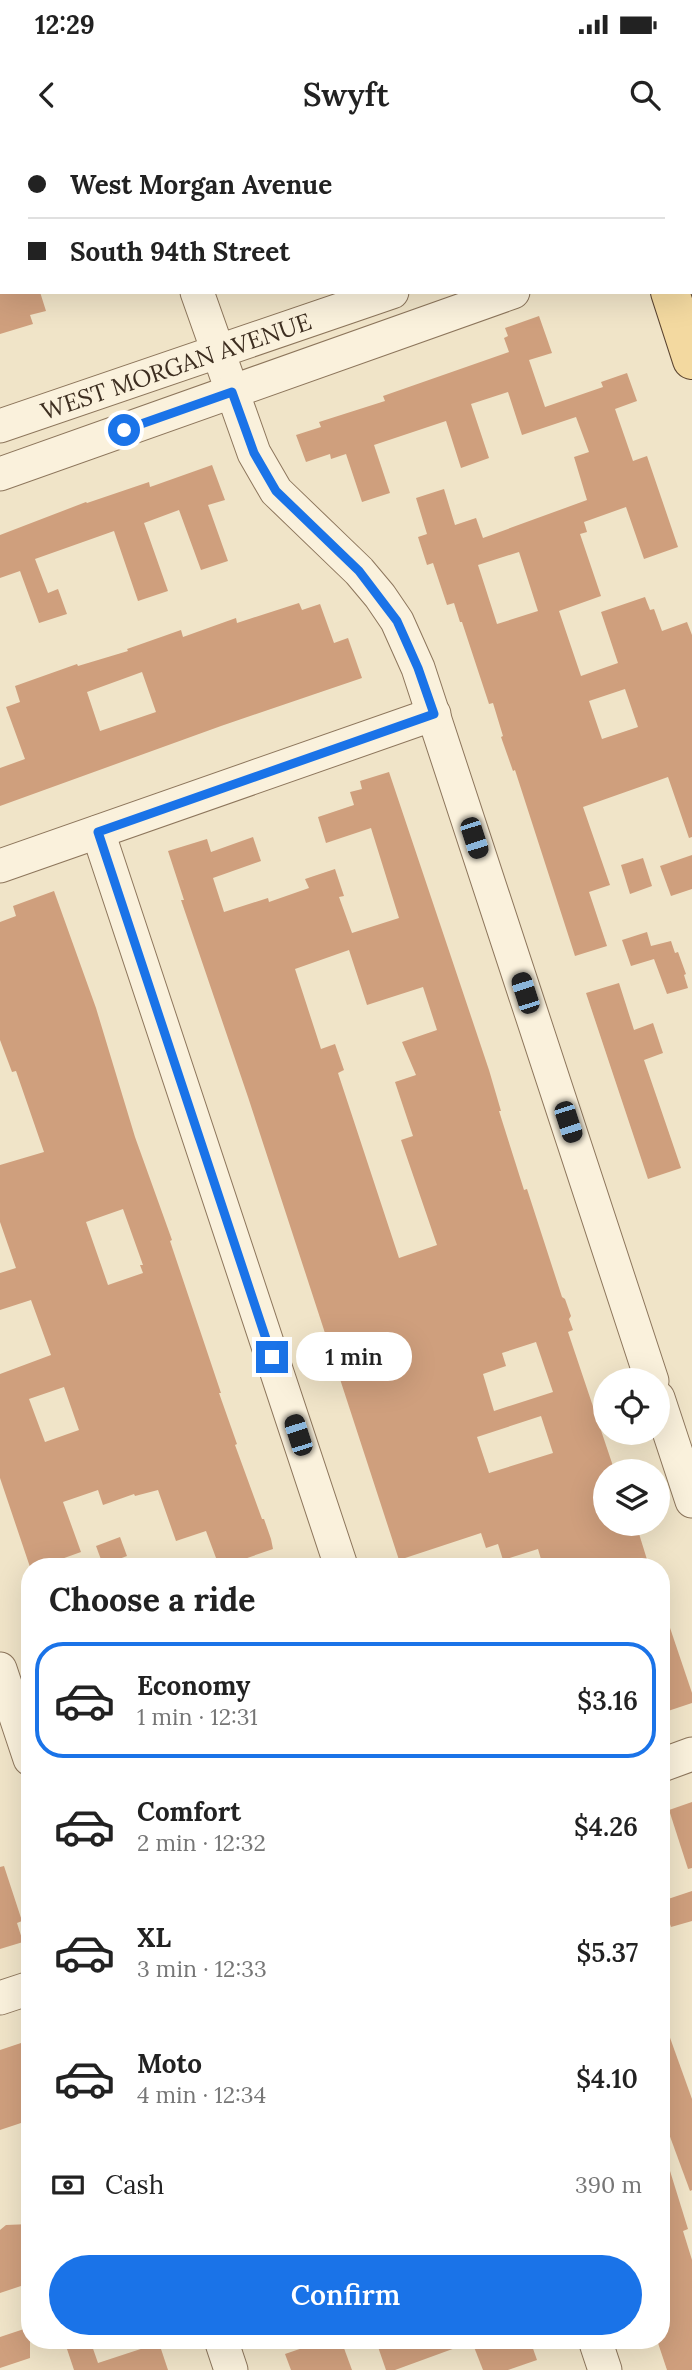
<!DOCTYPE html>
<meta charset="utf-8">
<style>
:root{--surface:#fff;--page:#f6f6f6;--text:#222;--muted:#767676;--line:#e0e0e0;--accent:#1a73e8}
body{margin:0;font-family:Lora,serif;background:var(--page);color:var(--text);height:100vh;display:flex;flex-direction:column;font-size:26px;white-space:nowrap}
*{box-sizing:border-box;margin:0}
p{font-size:23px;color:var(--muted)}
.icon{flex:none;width:38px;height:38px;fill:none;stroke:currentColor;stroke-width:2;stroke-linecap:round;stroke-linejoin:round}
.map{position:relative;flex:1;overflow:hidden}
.details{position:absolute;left:21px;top:1418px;width:649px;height:791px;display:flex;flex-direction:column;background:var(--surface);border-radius:28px;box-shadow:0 7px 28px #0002}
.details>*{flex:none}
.hud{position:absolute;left:0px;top:0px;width:693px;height:154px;box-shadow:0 7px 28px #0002;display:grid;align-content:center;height:154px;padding:0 28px;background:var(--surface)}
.buttons{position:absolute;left:593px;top:1228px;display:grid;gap:14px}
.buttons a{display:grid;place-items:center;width:77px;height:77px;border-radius:50%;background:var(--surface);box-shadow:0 7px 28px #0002;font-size:35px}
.end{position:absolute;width:32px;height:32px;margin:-16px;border:9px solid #1a73e8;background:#fff;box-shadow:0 0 0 4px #fff}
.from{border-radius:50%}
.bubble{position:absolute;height:49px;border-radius:24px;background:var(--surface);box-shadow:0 7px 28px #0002;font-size:23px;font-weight:600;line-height:49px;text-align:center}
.car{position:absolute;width:21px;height:42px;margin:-21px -10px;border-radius:9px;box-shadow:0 0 5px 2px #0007;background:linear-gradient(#222 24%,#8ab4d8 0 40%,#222 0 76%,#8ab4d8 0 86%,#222 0)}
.hud b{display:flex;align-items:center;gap:24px;height:66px;font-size:26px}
.hud b+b{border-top:2px solid var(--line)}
.hud i{width:18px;height:18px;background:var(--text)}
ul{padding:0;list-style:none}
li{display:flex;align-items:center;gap:21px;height:116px;margin:0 14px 10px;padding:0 14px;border:4px solid transparent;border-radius:28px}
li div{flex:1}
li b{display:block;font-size:26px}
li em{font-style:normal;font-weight:600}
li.on{border-color:var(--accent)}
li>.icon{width:63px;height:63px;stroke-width:1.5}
h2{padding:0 28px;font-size:32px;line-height:84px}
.pay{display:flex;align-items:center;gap:18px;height:77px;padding:0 28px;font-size:26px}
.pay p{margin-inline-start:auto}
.action{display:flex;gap:14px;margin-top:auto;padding:14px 28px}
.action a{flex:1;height:80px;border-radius:42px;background:var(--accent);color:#fff;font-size:28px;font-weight:600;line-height:80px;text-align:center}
.status{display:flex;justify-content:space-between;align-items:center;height:49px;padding:0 35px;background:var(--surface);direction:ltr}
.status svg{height:19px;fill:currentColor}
header{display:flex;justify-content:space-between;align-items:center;height:91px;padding:0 28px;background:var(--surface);font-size:32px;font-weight:600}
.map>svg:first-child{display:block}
.building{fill:#cf9f7d;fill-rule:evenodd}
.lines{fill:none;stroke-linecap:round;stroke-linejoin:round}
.minor-casing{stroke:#8d765c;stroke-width:35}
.major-casing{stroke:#5b4430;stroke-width:40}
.minor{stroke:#faf1dc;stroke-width:33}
.major{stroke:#f3d9a0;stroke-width:38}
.route{stroke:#1a73e8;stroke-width:9}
.labels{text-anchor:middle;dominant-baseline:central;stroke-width:5;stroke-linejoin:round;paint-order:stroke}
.street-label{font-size:24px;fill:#3d2e20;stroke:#f7eed8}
</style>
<div class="status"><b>12:29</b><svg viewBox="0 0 49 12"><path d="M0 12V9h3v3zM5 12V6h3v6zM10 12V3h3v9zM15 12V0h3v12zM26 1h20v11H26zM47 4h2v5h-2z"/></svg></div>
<header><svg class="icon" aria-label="back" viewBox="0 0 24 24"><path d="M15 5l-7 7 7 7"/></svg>Swyft<svg class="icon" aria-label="search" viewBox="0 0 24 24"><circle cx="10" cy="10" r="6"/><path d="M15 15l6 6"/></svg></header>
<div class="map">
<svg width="692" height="2230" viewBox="0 0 692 2230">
<rect width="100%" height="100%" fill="#f0e4c8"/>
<g class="building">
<polygon points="0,152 40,152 46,171 30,175 33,184 0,194"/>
<path d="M 539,176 L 552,213 L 529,220 L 545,267 L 603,247 L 601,242 L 627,233 L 637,261 L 615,269 L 633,321 L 647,316 L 678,407 L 644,419 L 626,367 L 584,382 L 587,392 L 580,394 L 601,456 L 559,471 L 581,536 L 618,523 L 601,472 L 645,457 L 650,470 L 654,469 L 662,491 L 687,482 L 692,495 L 692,697 L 689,698 L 668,637 L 583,667 L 610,745 L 589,752 L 607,806 L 575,816 L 515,630 L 513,631 L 501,597 L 503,596 L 493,563 L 489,564 L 462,482 L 460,482 L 454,463 L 447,465 L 433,423 L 427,425 L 418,397 L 427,394 L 416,358 L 444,349 L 455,385 L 476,378 L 483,398 L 587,360 L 574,317 L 589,312 L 576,277 L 522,295 L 508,252 L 471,264 L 489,318 L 461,328 L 446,281 L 374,305 L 390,353 L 362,362 L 346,314 L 331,319 L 330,314 L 306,322 L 296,295 L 321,287 L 319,282 L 385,261 L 383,256 L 509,212 L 504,198 L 508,196 L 505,188 ZM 519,412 L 538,471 L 497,484 L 478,425 ZM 625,549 L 638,587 L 602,599 L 589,561 Z"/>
<polygon points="212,325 225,360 208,365 228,421 201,430 179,370 144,383 168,451 138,461 114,391 35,419 48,453 58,449 67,474 39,483 20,431 0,438 0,395 86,362 87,363 149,342 150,347"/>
<path d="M 299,463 L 302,470 L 320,464 L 334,503 L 348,498 L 362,538 L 221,586 L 0,666 L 0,628 L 25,619 L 6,567 L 20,562 L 15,546 L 77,524 L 78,526 L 128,511 L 127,509 L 181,490 L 183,497 L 236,478 L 237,483 ZM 142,532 L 156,572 L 100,591 L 87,552 Z"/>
<path d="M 389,632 L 489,930 L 501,971 L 499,971 L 524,1050 L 527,1049 L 562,1157 L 565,1159 L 571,1176 L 569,1179 L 573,1190 L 568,1192 L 615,1332 L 606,1332 L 606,1384 L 636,1384 L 649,1426 L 543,1426 L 538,1409 L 503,1420 L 498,1404 L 486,1408 L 481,1393 L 399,1420 L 248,957 L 181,760 L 184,760 L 168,711 L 207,699 L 211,712 L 253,697 L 261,721 L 213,738 L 224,772 L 268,758 L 269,762 L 309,748 L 305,739 L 335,729 L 344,756 L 339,757 L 352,793 L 399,778 L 371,688 L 326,703 L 318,677 L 354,665 L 350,652 L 362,649 L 360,641 ZM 349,810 L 367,865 L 423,847 L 437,890 L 402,902 L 416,935 L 395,942 L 413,996 L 401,1000 L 437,1105 L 399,1118 L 338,933 L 344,930 L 335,904 L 321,909 L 295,829 ZM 536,1202 L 553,1252 L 494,1271 L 483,1234 L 506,1226 L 502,1213 ZM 541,1276 L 553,1313 L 489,1333 L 477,1297 Z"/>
<polygon points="692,715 692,749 671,756 660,726"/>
<polygon points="643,718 652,746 630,754 621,725"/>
<path d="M 54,751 L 96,868 L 135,997 L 172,1100 L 170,1101 L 221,1253 L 219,1253 L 237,1304 L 235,1305 L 262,1379 L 264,1379 L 271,1399 L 273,1409 L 224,1426 L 219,1426 L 206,1391 L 176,1401 L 158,1350 L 135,1356 L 134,1354 L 103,1365 L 98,1350 L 63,1362 L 81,1412 L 42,1426 L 30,1427 L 0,1338 L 0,1234 L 51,1215 L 31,1160 L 0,1170 L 0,1133 L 16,1128 L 0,1082 L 0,1025 L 44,1012 L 16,931 L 12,932 L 0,900 L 0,782 L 16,776 L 13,766 ZM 123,1069 L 143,1125 L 140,1125 L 143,1133 L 108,1145 L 86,1082 ZM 64,1247 L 79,1290 L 45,1302 L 29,1259 Z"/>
<polygon points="647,792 651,806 671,801 675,813 678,812 686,834 684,835 688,848 667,854 654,819 631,826 622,800"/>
<polygon points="619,843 634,890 653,883 663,913 644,920 681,1028 648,1039 586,853"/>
<polygon points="120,1397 127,1416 103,1425 96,1406"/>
<polygon points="662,1473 665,1473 692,1553 692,1563 662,1573"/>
<polygon points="692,1662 692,1728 688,1729 669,1670"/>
<polygon points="4,1726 22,1781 17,1783 23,1802 0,1809 0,1727"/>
<polygon points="692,1751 692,1781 671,1787 662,1761"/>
<polygon points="664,1881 692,1959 692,2050 690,2051 662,1975 662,1882"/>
<polygon points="30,1900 30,1980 0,1990 0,1910"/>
<polygon points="662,2018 666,2018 688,2089 683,2091 692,2120 692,2230 667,2230 657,2200 662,2200"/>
<polygon points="30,2084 30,2143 0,2153 0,2090 6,2085"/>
<polygon points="30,2187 30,2218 0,2228 0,2197"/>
<polygon points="64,2200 90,2200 98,2223 159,2203 168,2230 74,2230"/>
<polygon points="326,2200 341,2200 352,2230 291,2230 285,2214"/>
<polygon points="389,2200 468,2200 469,2203 395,2230 386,2230 377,2204"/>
<polygon points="494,2200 530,2200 537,2220 508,2230 483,2230 474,2207"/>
</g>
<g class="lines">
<defs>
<g id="minor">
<polyline points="147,0 148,2"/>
<polyline points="691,88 692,88"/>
<polyline points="197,152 254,313 276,351 359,431 380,456 397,481 418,528 652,1241"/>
<path id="s1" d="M 0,286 L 392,152"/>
<polyline points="0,334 513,152"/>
<polyline points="98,692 341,1426"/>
<polyline points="0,726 434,574"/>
<polyline points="658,1258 692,1361"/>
<polyline points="0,1529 30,1619"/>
<polyline points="662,1625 692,1614"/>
<polyline points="0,1858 30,1848"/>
<polyline points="221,2200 231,2230"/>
<polyline points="595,2200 605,2230"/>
</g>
<g id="major">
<polyline points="620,0 621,2"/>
<polyline points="667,0 668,2"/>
<polyline points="691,63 692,66"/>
<polyline points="670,152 692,220"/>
</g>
</defs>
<use href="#minor" class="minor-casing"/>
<use href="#major" class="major-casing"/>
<use href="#minor" class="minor"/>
<use href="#major" class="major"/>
</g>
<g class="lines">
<polyline class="route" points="124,290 232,252 254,313 276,351 359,431 397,481 418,528 434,574 98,692 272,1217"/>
</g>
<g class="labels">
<g class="street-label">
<text stroke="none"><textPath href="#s1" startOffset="186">WEST MORGAN AVENUE</textPath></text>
</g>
</g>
</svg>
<div class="buttons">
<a><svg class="icon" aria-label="locate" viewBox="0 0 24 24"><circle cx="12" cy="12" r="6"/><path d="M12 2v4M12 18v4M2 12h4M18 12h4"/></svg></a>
<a><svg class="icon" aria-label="layers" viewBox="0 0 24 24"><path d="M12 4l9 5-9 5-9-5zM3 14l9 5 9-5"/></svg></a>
</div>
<i class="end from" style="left:124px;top:290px"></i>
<i class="end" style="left:272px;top:1217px"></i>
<div class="bubble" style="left:296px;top:1192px;width:116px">1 min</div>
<i class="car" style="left:474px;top:698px;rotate:162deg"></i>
<i class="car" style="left:525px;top:853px;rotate:342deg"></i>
<i class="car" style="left:568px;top:982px;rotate:162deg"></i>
<i class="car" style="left:298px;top:1295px;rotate:342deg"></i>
<div class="hud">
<b><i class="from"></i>West Morgan Avenue</b>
<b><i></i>South 94th Street</b>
</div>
<section class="details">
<h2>Choose a ride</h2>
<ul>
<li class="on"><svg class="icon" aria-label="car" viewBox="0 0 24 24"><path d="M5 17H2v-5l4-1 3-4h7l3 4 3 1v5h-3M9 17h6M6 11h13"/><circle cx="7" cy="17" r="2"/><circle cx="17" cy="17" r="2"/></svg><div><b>Economy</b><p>1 min · 12:31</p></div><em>$3.16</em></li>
<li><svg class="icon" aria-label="car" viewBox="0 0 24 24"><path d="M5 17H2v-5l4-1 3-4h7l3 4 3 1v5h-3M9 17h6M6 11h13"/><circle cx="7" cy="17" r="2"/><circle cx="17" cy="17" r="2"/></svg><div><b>Comfort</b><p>2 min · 12:32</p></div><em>$4.26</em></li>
<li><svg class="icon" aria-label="car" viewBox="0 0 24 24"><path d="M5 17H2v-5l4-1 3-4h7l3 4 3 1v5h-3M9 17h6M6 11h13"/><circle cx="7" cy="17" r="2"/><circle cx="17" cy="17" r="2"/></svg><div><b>XL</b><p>3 min · 12:33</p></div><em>$5.37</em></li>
<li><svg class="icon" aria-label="car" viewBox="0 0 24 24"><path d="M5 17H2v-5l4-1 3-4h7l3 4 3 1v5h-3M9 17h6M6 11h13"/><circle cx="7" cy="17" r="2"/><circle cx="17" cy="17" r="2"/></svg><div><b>Moto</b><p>4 min · 12:34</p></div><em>$4.10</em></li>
</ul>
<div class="pay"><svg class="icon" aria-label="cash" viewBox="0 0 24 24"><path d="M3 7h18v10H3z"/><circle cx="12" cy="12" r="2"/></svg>Cash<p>390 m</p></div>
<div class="action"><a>Confirm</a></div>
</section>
</div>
